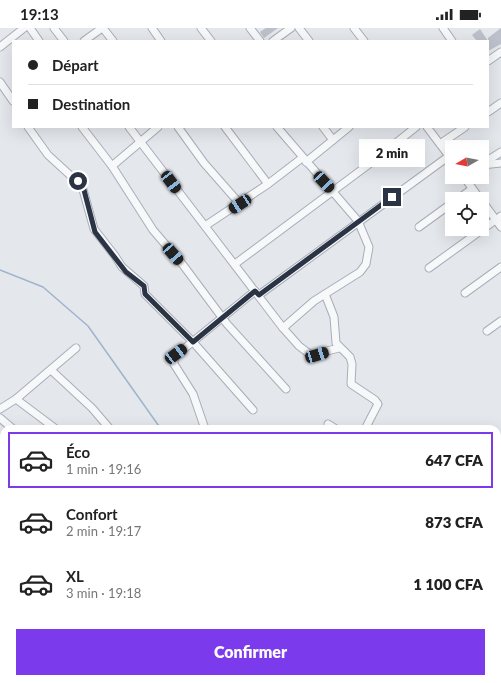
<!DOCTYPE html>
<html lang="fr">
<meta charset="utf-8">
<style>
:root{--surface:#fff;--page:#f6f6f6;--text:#222;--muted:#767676;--line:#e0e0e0;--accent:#7c3aed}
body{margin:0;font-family:Lato,sans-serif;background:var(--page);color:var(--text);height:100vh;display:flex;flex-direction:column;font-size:15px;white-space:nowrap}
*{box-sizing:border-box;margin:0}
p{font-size:13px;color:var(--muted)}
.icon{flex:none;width:22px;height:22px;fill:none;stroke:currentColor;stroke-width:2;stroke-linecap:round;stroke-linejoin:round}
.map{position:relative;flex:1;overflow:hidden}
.panel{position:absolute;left:0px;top:397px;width:501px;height:258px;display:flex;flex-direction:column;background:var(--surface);border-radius:12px 12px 0 0;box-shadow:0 4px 16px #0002}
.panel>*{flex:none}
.banner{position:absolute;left:12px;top:12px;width:477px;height:88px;border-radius:0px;box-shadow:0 4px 16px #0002;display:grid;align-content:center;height:88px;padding:0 16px;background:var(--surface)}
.needle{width:26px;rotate:261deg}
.tools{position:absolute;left:445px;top:112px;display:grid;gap:8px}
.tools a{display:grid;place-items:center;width:44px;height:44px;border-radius:0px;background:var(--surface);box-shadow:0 4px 16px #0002;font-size:20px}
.end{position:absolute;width:18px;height:18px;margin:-9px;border:5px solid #2b3445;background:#fff;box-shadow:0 0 0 2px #fff}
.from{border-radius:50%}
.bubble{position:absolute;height:28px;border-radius:0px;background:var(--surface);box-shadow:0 4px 16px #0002;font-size:13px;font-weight:800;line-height:28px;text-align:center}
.car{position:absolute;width:12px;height:24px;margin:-12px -6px;border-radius:5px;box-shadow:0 0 3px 1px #0007;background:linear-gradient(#222 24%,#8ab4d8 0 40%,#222 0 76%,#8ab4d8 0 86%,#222 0)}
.banner b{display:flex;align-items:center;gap:14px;height:38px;font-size:15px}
.banner b+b{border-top:1px solid var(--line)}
.banner i{width:10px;height:10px;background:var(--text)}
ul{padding:7px 0 0;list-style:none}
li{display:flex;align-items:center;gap:12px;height:56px;margin:0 8px 6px;padding:0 8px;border:2px solid transparent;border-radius:0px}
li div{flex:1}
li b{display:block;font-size:15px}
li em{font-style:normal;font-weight:800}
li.on{border-color:var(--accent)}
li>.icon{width:36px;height:36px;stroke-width:1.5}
.action{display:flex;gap:8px;margin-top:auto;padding:8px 16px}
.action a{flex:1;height:46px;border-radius:0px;background:var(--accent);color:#fff;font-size:16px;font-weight:800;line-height:46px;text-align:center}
.status{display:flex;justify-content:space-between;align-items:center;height:28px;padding:0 20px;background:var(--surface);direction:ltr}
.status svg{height:11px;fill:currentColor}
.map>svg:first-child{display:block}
.green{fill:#c9d6c5}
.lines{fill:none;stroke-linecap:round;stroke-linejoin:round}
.stream{stroke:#9fb4cc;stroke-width:1.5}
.building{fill:#bbc0ca}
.minor-casing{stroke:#a9aeb7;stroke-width:9}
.minor{stroke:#f7f8fa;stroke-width:7}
.route{stroke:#2b3445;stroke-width:5}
</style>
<div class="status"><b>19:13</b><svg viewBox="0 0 49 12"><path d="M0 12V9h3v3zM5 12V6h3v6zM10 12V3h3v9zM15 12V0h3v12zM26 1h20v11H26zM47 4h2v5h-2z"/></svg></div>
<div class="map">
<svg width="501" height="655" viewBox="0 0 501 655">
<rect width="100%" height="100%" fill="#e4e7ec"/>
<rect class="green" x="497" y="509" width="4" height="41"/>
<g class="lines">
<g class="stream">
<polyline points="0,242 43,259 88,298 161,401"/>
<polyline points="497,531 501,530"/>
<polyline points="175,655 178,651"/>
</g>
</g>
<g class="building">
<polygon points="266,0 278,0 264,10 260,4"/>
<polygon points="501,0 501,16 488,23 488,10"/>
<polygon points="480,1 488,13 477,13 472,7"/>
</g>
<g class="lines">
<defs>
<g id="minor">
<polyline points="30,0 39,13"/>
<polyline points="54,0 64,13"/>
<polyline points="103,0 113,13"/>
<polyline points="152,0 161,13"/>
<polyline points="201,0 211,13"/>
<polyline points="250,0 260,13"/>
<polyline points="299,0 309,13"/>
<polyline points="354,0 364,13"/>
<polyline points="443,0 452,13"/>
<polyline points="84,13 102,0"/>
<polyline points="273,13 291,0"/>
<polyline points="0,19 24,0"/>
<polyline points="488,33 501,24"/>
<polyline points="0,54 13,73"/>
<polyline points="488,84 501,75"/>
<polyline points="28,99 48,127 82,158 94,201 115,228 122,239 144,258 145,266 193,314 253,382"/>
<polyline points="82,99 112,138 153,202 183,237 227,296 286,361"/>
<polyline points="129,99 283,300 299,318 311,327 339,320"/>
<polyline points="178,99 204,135 240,176"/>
<polyline points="225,99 268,156"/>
<polyline points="277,99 358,193 369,219 366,236 360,244 314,273 283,300"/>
<polyline points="323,99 333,112"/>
<polyline points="427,99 452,132"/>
<polyline points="440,116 465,99"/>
<polyline points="306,134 349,99"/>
<polyline points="482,136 501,124"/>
<polyline points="482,137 501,135"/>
<polyline points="112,138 158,99"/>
<polyline points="464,149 480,171"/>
<polyline points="458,171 472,161"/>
<polyline points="482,173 501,199"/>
<polyline points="205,198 268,156 302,130"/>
<polyline points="419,199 452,175"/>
<polyline points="235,236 372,134 416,99"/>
<polyline points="429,240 501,188"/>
<polyline points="465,265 501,239"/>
<polyline points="325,266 334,289 336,315 350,329 352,336 351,356 375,372 378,376 365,401"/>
<polyline points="259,267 449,128"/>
<polyline points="487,303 501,293"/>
<polyline points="51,342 92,380 110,401"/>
<polyline points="16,371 56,401"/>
<polyline points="0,381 16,371 76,320"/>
<polyline points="0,390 13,401"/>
<polyline points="328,396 336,401"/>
<polyline points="205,401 193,366 174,336 174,329 255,263"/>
<polyline points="0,421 4,422"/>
<polyline points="0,515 4,515"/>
<polyline points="0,553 4,545"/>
<polyline points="0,620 4,614"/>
<polyline points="57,651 59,655"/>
<polyline points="316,651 318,655"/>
<polyline points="373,651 373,655"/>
<polyline points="439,651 439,655"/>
<polyline points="484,651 484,655"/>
<polyline points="229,655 235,651"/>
</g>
</defs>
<use href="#minor" class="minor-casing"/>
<use href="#minor" class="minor"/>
</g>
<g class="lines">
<polyline class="route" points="78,153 84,162 95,204 126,244 144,258 145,266 193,314 255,263 259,267 392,169"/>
</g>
</svg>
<div class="tools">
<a><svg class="needle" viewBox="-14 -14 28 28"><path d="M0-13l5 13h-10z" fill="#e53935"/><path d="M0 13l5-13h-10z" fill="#767676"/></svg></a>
<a><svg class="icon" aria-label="locate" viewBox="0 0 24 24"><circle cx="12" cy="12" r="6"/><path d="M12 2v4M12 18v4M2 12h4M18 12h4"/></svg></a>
</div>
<i class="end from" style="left:78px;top:153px"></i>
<i class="end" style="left:392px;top:169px"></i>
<div class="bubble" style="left:359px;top:111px;width:66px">2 min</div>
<i class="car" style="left:171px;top:154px;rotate:143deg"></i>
<i class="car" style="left:324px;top:154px;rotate:137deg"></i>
<i class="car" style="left:240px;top:176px;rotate:237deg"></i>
<i class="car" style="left:173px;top:226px;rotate:139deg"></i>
<i class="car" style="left:176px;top:326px;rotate:53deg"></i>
<i class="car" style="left:317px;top:327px;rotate:73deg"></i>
<div class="banner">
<b><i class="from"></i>Départ</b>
<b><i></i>Destination</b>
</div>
<section class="panel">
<ul>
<li class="on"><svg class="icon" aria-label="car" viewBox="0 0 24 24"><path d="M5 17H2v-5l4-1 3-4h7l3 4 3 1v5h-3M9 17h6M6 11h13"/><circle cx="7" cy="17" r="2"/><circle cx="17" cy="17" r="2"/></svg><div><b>Éco</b><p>1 min · 19:16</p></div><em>647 CFA</em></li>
<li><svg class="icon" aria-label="car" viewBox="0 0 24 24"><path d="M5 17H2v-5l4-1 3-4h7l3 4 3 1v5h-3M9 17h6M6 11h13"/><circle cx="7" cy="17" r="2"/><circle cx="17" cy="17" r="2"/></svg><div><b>Confort</b><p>2 min · 19:17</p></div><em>873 CFA</em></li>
<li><svg class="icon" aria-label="car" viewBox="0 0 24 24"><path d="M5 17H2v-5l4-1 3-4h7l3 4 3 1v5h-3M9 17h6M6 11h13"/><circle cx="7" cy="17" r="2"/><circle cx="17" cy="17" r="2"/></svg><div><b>XL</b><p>3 min · 19:18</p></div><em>1 100 CFA</em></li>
</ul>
<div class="action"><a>Confirmer</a></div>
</section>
</div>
